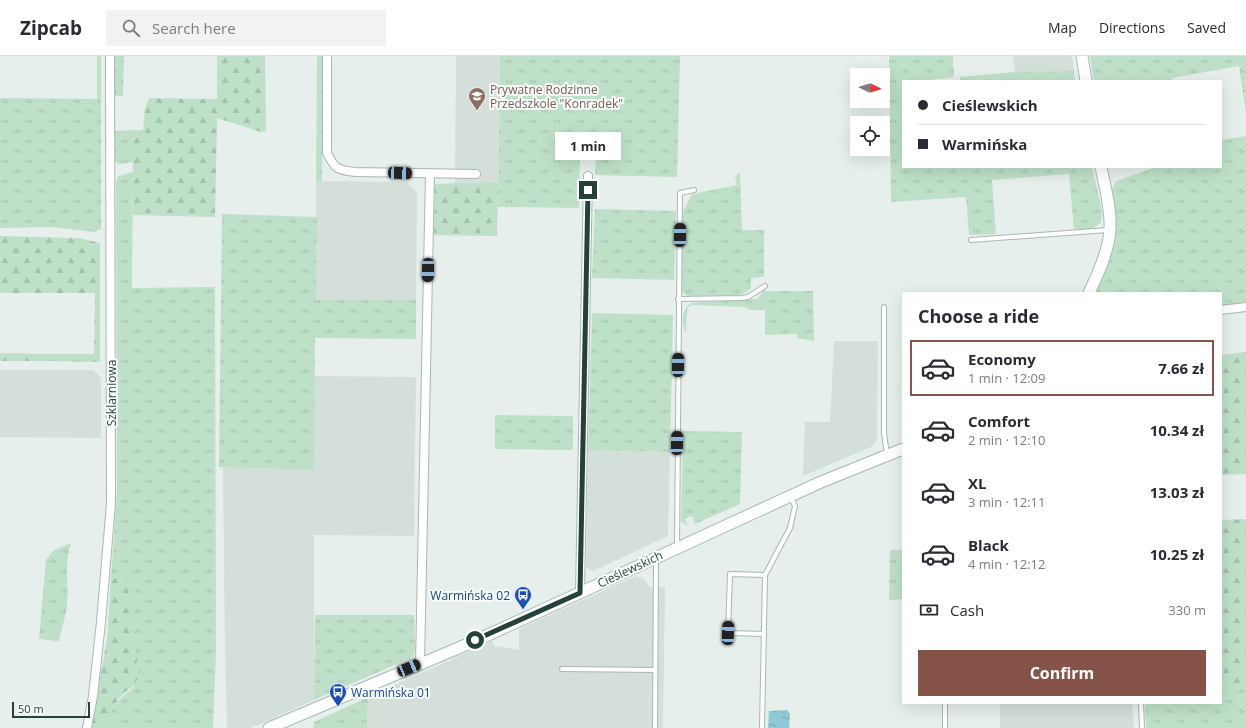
<!DOCTYPE html>
<meta charset="utf-8">
<style>
:root{--surface:#fff;--page:#f2f2f3;--text:#2b2b33;--muted:#7c7c81;--line:#e1e1e2;--accent:#855347}
body{margin:0;font-family:"Open Sans",sans-serif;background:var(--page);color:var(--text);height:100vh;display:flex;flex-direction:column;font-size:15px;white-space:nowrap}
*{box-sizing:border-box;margin:0}
p{font-size:13px;color:var(--muted)}
.icon{flex:none;width:22px;height:22px;fill:none;stroke:currentColor;stroke-width:2;stroke-linecap:round;stroke-linejoin:round}
.map{position:relative;flex:1;overflow:hidden}
.drawer{position:absolute;left:902px;top:236px;width:320px;height:412px;display:flex;flex-direction:column;background:var(--surface);border-radius:0px;box-shadow:0 4px 16px #0002}
.drawer>*{flex:none}
.banner{position:absolute;left:902px;top:24px;width:320px;height:88px;border-radius:0px;box-shadow:0 4px 16px #0002;display:grid;align-content:center;height:88px;padding:0 16px;background:var(--surface)}
.needle{width:26px;rotate:95deg}
.fabs{position:absolute;left:850px;top:12px;display:grid;gap:8px}
.fabs a{display:grid;place-items:center;width:40px;height:40px;border-radius:0px;background:var(--surface);box-shadow:0 4px 16px #0002;font-size:20px}
.scale{position:absolute;left:12px;bottom:10px;width:78px;box-sizing:border-box;padding-left:4px;border:2px solid #24423a;border-top:0;font-size:11px;line-height:14px;white-space:nowrap;color:#24423a;-webkit-text-stroke:3px #f7fbf9;paint-order:stroke}
.end{position:absolute;width:18px;height:18px;margin:-9px;border:5px solid #24423a;background:#fff;box-shadow:0 0 0 2px #fff}
.from{border-radius:50%}
.bubble{position:absolute;height:28px;border-radius:0px;background:var(--surface);box-shadow:0 4px 16px #0002;font-size:13px;font-weight:700;line-height:28px;text-align:center}
.car{position:absolute;width:12px;height:24px;margin:-12px -6px;border-radius:5px;box-shadow:0 0 3px 1px #0007;background:linear-gradient(#222 24%,#8ab4d8 0 40%,#222 0 76%,#8ab4d8 0 86%,#222 0)}
.banner b{display:flex;align-items:center;gap:14px;height:38px;font-size:15px}
.banner b+b{border-top:1px solid var(--line)}
.banner i{width:10px;height:10px;background:var(--text)}
ul{padding:0;list-style:none}
li{display:flex;align-items:center;gap:12px;height:56px;margin:0 8px 6px;padding:0 8px;border:2px solid transparent;border-radius:0px}
li div{flex:1}
li b{display:block;font-size:15px}
li em{font-style:normal;font-weight:700}
li.current{border-color:var(--accent)}
li>.icon{width:36px;height:36px;stroke-width:1.5}
h2{padding:0 16px;font-size:18px;line-height:48px}
.pay{display:flex;align-items:center;gap:10px;height:44px;padding:0 16px;font-size:15px}
.pay p{margin-inline-start:auto}
.action{display:flex;gap:8px;margin-top:auto;padding:8px 16px}
.action a{flex:1;height:46px;border-radius:0px;background:var(--accent);color:#fff;font-size:16px;font-weight:700;line-height:46px;text-align:center}
header{display:flex;align-items:center;gap:24px;box-sizing:border-box;height:56px;padding:0 20px;background:var(--surface);border-bottom:1px solid var(--line)}
header strong{font-size:19px}
nav{display:flex;gap:22px;margin-inline-start:auto;font-size:14px}
.search{width:280px;height:36px;background:var(--page);display:flex;align-items:center;gap:10px;box-sizing:border-box;padding:0 14px;border-radius:0px;color:var(--muted);font-size:15px}
.map>svg:first-child{display:block}
.built{fill:#d4dfda}
.grass{fill:url(#grass-tufts)}
.forest{fill:url(#forest-firs)}
.water{fill:url(#water-ripples)}
.lines{fill:none;stroke-linecap:round;stroke-linejoin:round}
.lane-casing{stroke:#a8b8b2;stroke-width:6}
.street-casing{stroke:#a8b8b2;stroke-width:10}
.secondary-casing{stroke:#a4bbb3;stroke-width:13}
.lane{stroke:#fff;stroke-width:4}
.street{stroke:#fff;stroke-width:8}
.secondary{stroke:#fff;stroke-width:11}
.route{stroke:#24423a;stroke-width:5}
.labels{text-anchor:middle;dominant-baseline:central;stroke-width:4;stroke-linejoin:round;paint-order:stroke}
.education-label{font-size:12px;fill:#785e54;stroke:#f7fbf9;text-anchor:start}
.street-label{font-size:12px;fill:#24423a;stroke:#f7fbf9}
.transit-label{font-size:12px;fill:#164399;stroke:#f7fbf9;text-anchor:end}
</style>
<header>
<strong>Zipcab</strong>
<div class="search"><svg class="icon" aria-label="search" viewBox="0 0 24 24"><circle cx="10" cy="10" r="6"/><path d="M15 15l6 6"/></svg>Search here</div>
<nav><a>Map</a><a>Directions</a><a>Saved</a></nav>
</header>
<div class="map">
<svg width="1246" height="672" viewBox="0 0 1246 672">
<defs>
<pattern id="grass-tufts" width="24" height="20" patternUnits="userSpaceOnUse"><rect width="24" height="20" fill="#bfe0c8"/><path d="M3 7l-1-3M5 7V3M7 7l1-3M15 17l-1-3M17 17v-4M19 17l1-3" fill="none" stroke="#a4c1ad"/></pattern>
<pattern id="forest-firs" width="22" height="20" patternUnits="userSpaceOnUse"><rect width="22" height="20" fill="#bfe0c8"/><path d="M5 1l3.5 6h-7zM16 11l3.5 6h-7z" fill="#a4c1ad"/></pattern>
<pattern id="water-ripples" width="26" height="14" patternUnits="userSpaceOnUse"><rect width="26" height="14" fill="#8ec9d4"/><path d="M2 4q2-2 4 0t4 0M15 11q2-2 4 0t4 0" fill="none" stroke="#74a5ad"/></pattern>
</defs>
<rect width="100%" height="100%" fill="#e6efeb"/>
<g class="built">
<polygon points="456,0 500,0 498,127 455,127"/>
<polygon points="1013,0 1072,0 1074,15 1015,16"/>
<polygon points="316,125 407,126 417,137 416,244 316,244"/>
<polygon points="834,285 878,285 877,384 873,390 803,420 805,366 830,366"/>
<polygon points="0,314 93,314 101,322 101,382 0,381"/>
<polygon points="314,320 416,321 414,480 314,479 314,644 251,672 228,672 227,670 225,596 223,411 314,414"/>
<polygon points="588,394 670,396 668,480 593,515 586,511"/>
<polygon points="636,520 643,522 649,531 665,531 663,672 367,672 368,641 493,585 494,590 519,594 519,573"/>
<polygon points="1000,647 1132,647 1134,672 1000,672"/>
</g>
<g class="grass">
<polygon points="115,0 124,0 123,40 115,40"/>
<polygon points="500,0 680,0 677,121 595,119 597,81 580,87 579,152 498,151"/>
<polygon points="889,0 953,0 954,21 921,25 903,25 903,111 1092,111 1102,154 1101,167 1091,173 1074,173 1069,118 992,124 996,178 969,179 966,141 891,146"/>
<polygon points="1090,0 1246,0 1246,58 1239,10 1172,22 1172,25 1094,25"/>
<polygon points="1074,15 1075,25 960,25 960,21 1015,16"/>
<polygon points="0,42 101,43 101,173 95,176 53,171 0,172"/>
<polygon points="133,74 133,106 119,108 115,105 115,75"/>
<polygon points="1246,80 1246,247 1221,250 1221,237 1095,237 1110,197 1114,152 1112,134 1116,125 1157,111 1221,111 1221,84"/>
<path d="M 133,116 L 132,232 L 215,231 L 216,596 L 213,672 L 105,672 C 107,656 121,640 134,631 L 127,525 L 111,522 L 117,436 L 116,126 L 118,120 Z"/>
<polygon points="740,116 742,174 764,174 764,221 751,222 751,233 741,239 689,240 684,238 681,233 683,155 692,138 737,129 735,121"/>
<polygon points="595,153 676,155 674,224 592,222"/>
<polygon points="222,158 317,161 316,244 416,244 416,283 315,282 314,414 219,411"/>
<path d="M 765,233 L 765,235 L 813,235 L 814,285 L 797,282 L 797,278 L 765,279 L 765,254 L 750,254 L 746,251 L 691,249 L 687,253 L 686,276 C 680,266 682,253 691,247 L 757,243 Z"/>
<polygon points="592,257 673,259 670,396 588,394"/>
<polygon points="45,298 94,298 94,306 45,305"/>
<polygon points="495,359 573,360 573,394 495,393"/>
<polygon points="683,375 742,376 740,448 695,468 692,460 685,463 688,470 681,466"/>
<path d="M 71,487 C 64,508 69,527 67,549 C 66,561 61,573 59,585 L 39,583 L 46,504 L 53,495 Z"/>
<polygon points="890,494 903,494 903,543 889,544"/>
<polygon points="315,559 414,559 415,595 413,600 406,604 314,644"/>
<polygon points="1221,627 1246,627 1246,672 1146,672 1145,647 1221,647"/>
<polygon points="368,641 367,672 313,672 314,666"/>
</g>
<g class="forest">
<rect x="97" y="0" width="4" height="43"/>
<polygon points="217,0 265,0 266,75 261,76 217,62 215,161 133,159 133,74 143,74 145,53 149,42 217,43"/>
<polygon points="317,0 323,0 322,125 316,125"/>
<polygon points="455,127 498,127 497,180 434,179 435,128"/>
<polygon points="0,180 79,182 100,187 100,306 94,306 95,237 0,237"/>
<polygon points="1246,296 1246,418 1221,419 1221,299"/>
<polygon points="0,297 45,298 45,305 0,305"/>
<polygon points="1246,463 1246,627 1221,627 1221,464"/>
<path d="M 111,522 L 127,524 L 139,619 C 133,634 133,629 123,638 C 115,646 107,662 105,672 L 90,672 L 107,584 Z"/>
</g>
<polygon class="water" points="787,654 790,658 789,672 768,672 769,655"/>
<g class="lines">
<defs>
<g id="lane">
<polyline points="971,184 1108,174"/>
<polyline points="678,243 742,242 748,241 765,230"/>
<polyline points="884,251 884,377 887,399"/>
<polyline points="677,491 680,137 694,134"/>
<polyline points="764,578 728,577 730,518 765,519"/>
<polyline points="562,613 655,614"/>
<polyline points="1141,647 1142,672"/>
<polyline points="655,672 656,502"/>
<polyline points="762,672 765,519 790,472 795,450 791,441"/>
<polyline points="945,672 945,647"/>
</g>
<g id="street">
<path d="M 327,0 L 327,97 C 335,113 337,114 355,116 L 476,118"/>
<polyline points="1221,254 1246,251"/>
<polyline points="580,537 588,120"/>
<polyline points="420,607 430,118"/>
<polyline points="87,672 93,640 101,566 111,447 110,0"/>
</g>
<g id="secondary">
<polyline points="1082,0 1086,25"/>
<path d="M 1089,237 C 1097,221 1110,191 1110,172 C 1111,152 1105,131 1101,111"/>
<polyline points="269,672 475,585 821,426 903,393"/>
</g>
</defs>
<use href="#lane" class="lane-casing"/>
<use href="#street" class="street-casing"/>
<use href="#secondary" class="secondary-casing"/>
<use href="#lane" class="lane"/>
<use href="#street" class="street"/>
<use href="#secondary" class="secondary"/>
</g>
<g class="lines">
<polyline class="route" points="475,584 580,537 588,134"/>
</g>
<defs>
<symbol id="school-pin" viewBox="-11 -11 22 30"><path d="M0 17L-7.5 6A9.5 9.5 0 1 1 7.5 6Z" fill="#8d6e63" stroke="#f7fbf9"/><path d="M0-5L7-2L0 1L-7-2ZM-4 1L0 2.5L4 1V4Q0 6-4 4Z" fill="#fff"/></symbol>
<symbol id="bus-pin" viewBox="-11 -11 22 30"><path d="M0 17L-7.5 6A9.5 9.5 0 1 1 7.5 6Z" fill="#1a4fb4" stroke="#f7fbf9"/><path d="M-5-6H5V4H4V6H2V4H-2V6H-4V4H-5ZM-3.5-4V0h7V-4ZM-3.5 1.2v1.5H-2V1.2ZM2 1.2v1.5H3.5V1.2Z" fill="#fff"/></symbol>
</defs>
<g fill-rule="evenodd">
<use href="#school-pin" x="467" y="30" width="20" height="27"/>
<use href="#bus-pin" x="513" y="529" width="20" height="27"/>
<use href="#bus-pin" x="328" y="626" width="20" height="27"/>
</g>
<g class="labels">
<g class="education-label">
<text x="490" y="33">Prywatne Rodzinne<tspan x="490" dy="14">Przedszkole "Konradek"</tspan></text>
</g>
<g class="street-label">
<text transform="translate(111 337) rotate(-90)">Szklarniowa</text>
<text transform="translate(630 513) rotate(-25)">Cieślewskich</text>
</g>
<g class="transit-label">
<text x="510" y="539">Warmińska 02</text>
<text x="351" y="636" text-anchor="start">Warmińska 01</text>
</g>
</g>
</svg>
<div class="fabs">
<a><svg class="needle" viewBox="-14 -14 28 28"><path d="M0-13l5 13h-10z" fill="#e53935"/><path d="M0 13l5-13h-10z" fill="#7c7c81"/></svg></a>
<a><svg class="icon" aria-label="locate" viewBox="0 0 24 24"><circle cx="12" cy="12" r="6"/><path d="M12 2v4M12 18v4M2 12h4M18 12h4"/></svg></a>
</div>
<div class="scale">50 m</div>
<i class="end from" style="left:475px;top:584px"></i>
<i class="end" style="left:588px;top:134px"></i>
<div class="bubble" style="left:555px;top:76px;width:66px">1 min</div>
<i class="car" style="left:400px;top:117px;rotate:92deg"></i>
<i class="car" style="left:680px;top:179px;rotate:1deg"></i>
<i class="car" style="left:428px;top:214px;rotate:181deg"></i>
<i class="car" style="left:678px;top:309px;rotate:1deg"></i>
<i class="car" style="left:677px;top:387px;rotate:1deg"></i>
<i class="car" style="left:728px;top:577px;rotate:2deg"></i>
<i class="car" style="left:409px;top:612px;rotate:67deg"></i>
<div class="banner">
<b><i class="from"></i>Cieślewskich</b>
<b><i></i>Warmińska</b>
</div>
<section class="drawer">
<h2>Choose a ride</h2>
<ul>
<li class="current"><svg class="icon" aria-label="car" viewBox="0 0 24 24"><path d="M5 17H2v-5l4-1 3-4h7l3 4 3 1v5h-3M9 17h6M6 11h13"/><circle cx="7" cy="17" r="2"/><circle cx="17" cy="17" r="2"/></svg><div><b>Economy</b><p>1 min · 12:09</p></div><em>7.66 zł</em></li>
<li><svg class="icon" aria-label="car" viewBox="0 0 24 24"><path d="M5 17H2v-5l4-1 3-4h7l3 4 3 1v5h-3M9 17h6M6 11h13"/><circle cx="7" cy="17" r="2"/><circle cx="17" cy="17" r="2"/></svg><div><b>Comfort</b><p>2 min · 12:10</p></div><em>10.34 zł</em></li>
<li><svg class="icon" aria-label="car" viewBox="0 0 24 24"><path d="M5 17H2v-5l4-1 3-4h7l3 4 3 1v5h-3M9 17h6M6 11h13"/><circle cx="7" cy="17" r="2"/><circle cx="17" cy="17" r="2"/></svg><div><b>XL</b><p>3 min · 12:11</p></div><em>13.03 zł</em></li>
<li><svg class="icon" aria-label="car" viewBox="0 0 24 24"><path d="M5 17H2v-5l4-1 3-4h7l3 4 3 1v5h-3M9 17h6M6 11h13"/><circle cx="7" cy="17" r="2"/><circle cx="17" cy="17" r="2"/></svg><div><b>Black</b><p>4 min · 12:12</p></div><em>10.25 zł</em></li>
</ul>
<div class="pay"><svg class="icon" aria-label="cash" viewBox="0 0 24 24"><path d="M3 7h18v10H3z"/><circle cx="12" cy="12" r="2"/></svg>Cash<p>330 m</p></div>
<div class="action"><a>Confirm</a></div>
</section>
</div>
